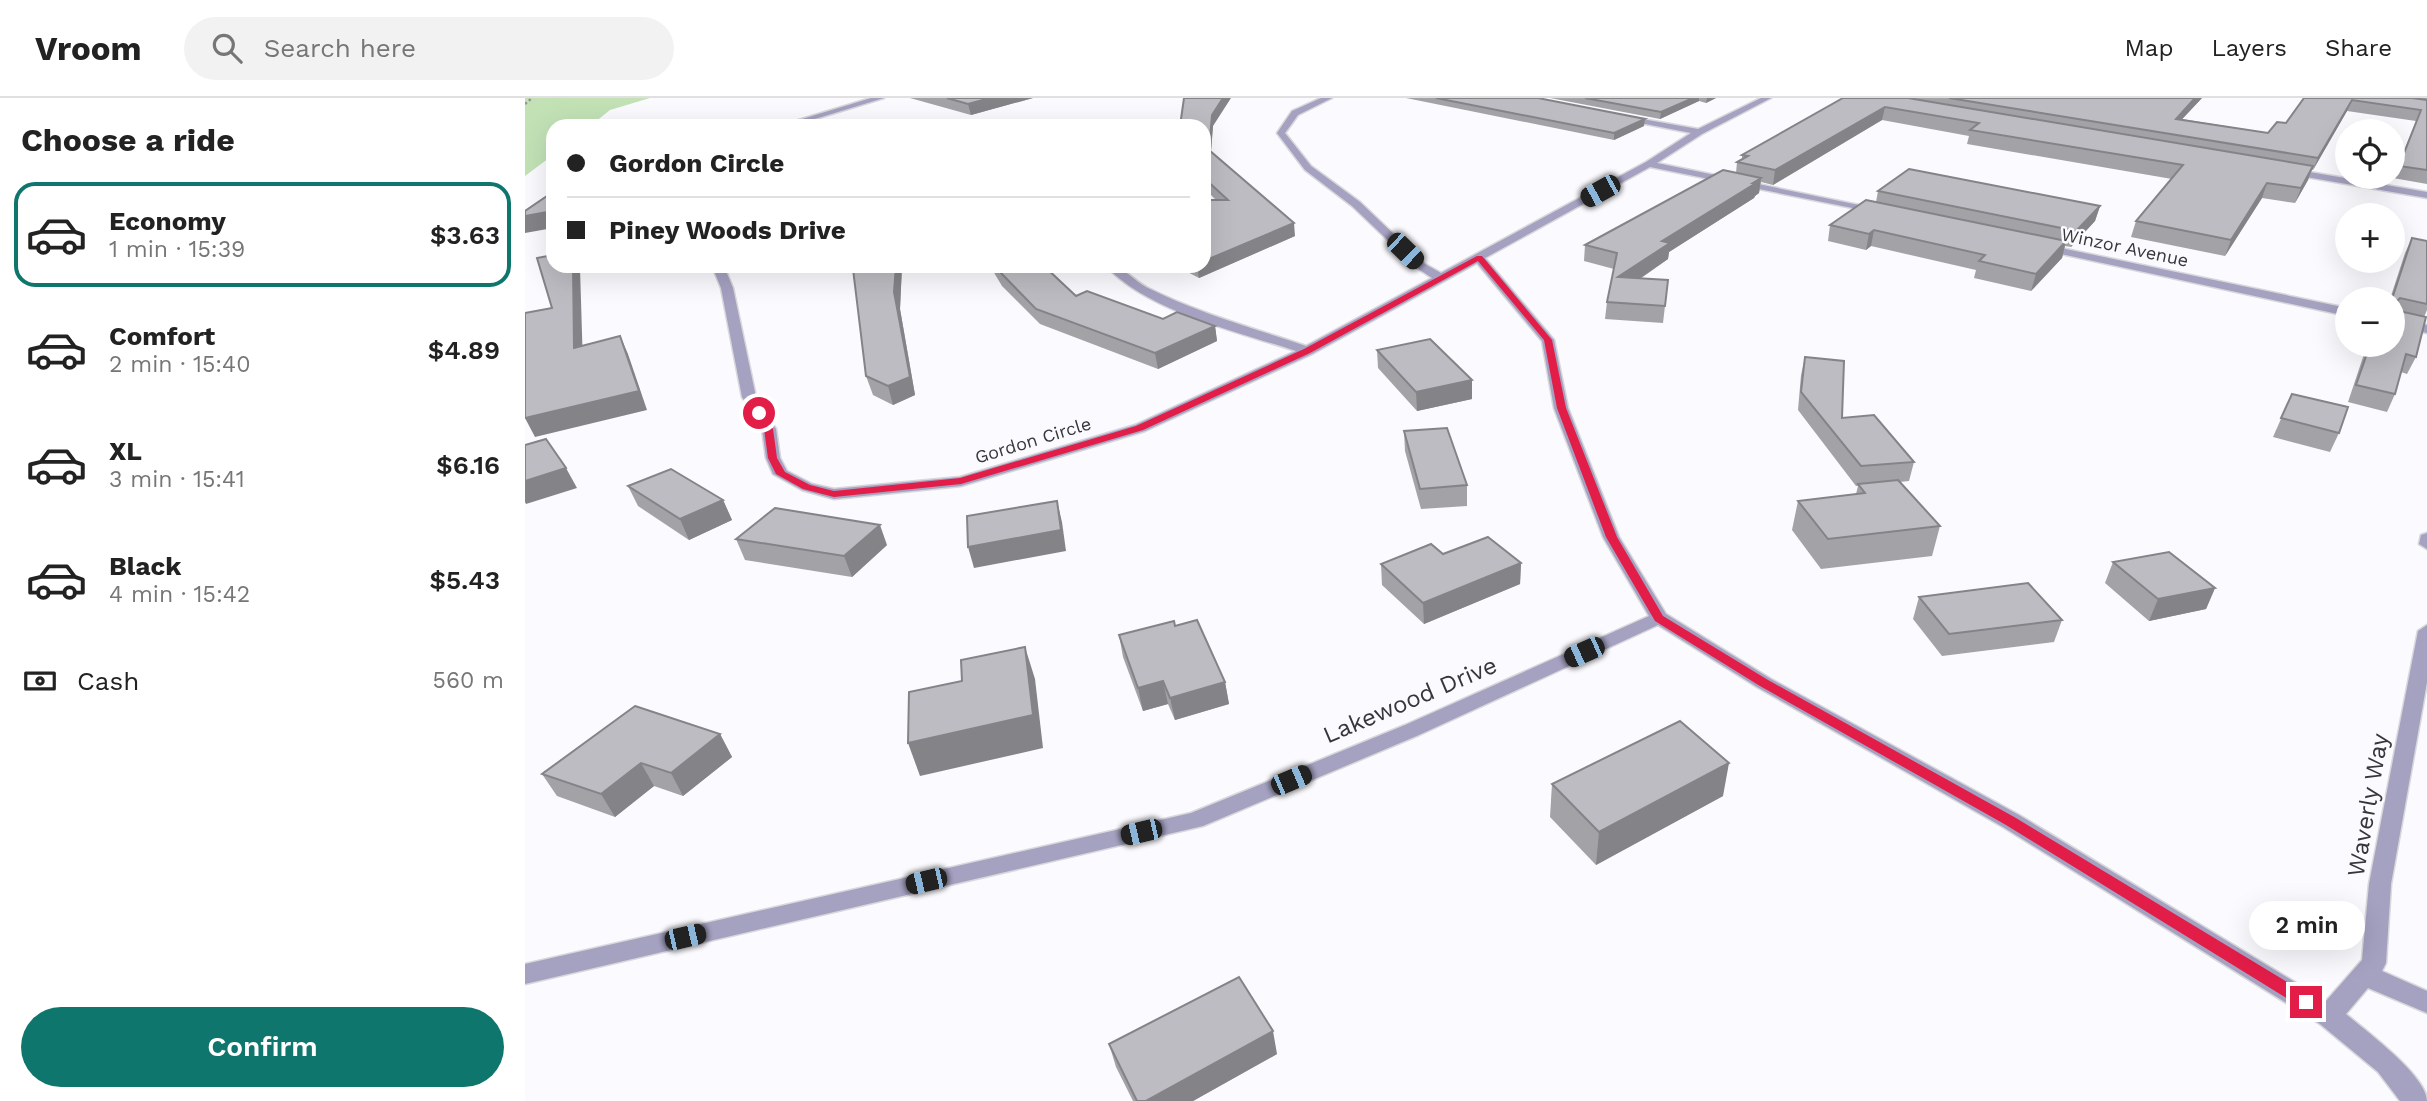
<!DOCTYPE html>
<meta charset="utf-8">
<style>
:root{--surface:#fff;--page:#f2f2f2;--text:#222;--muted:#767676;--line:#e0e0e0;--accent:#0f766e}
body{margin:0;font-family:"Work Sans",sans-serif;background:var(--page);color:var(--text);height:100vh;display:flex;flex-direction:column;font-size:26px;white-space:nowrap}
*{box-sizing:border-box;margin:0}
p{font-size:23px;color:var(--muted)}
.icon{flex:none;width:38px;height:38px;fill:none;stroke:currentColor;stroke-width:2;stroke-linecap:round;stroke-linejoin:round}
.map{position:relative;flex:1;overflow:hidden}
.sheet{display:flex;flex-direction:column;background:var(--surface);width:525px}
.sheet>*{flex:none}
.hud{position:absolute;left:21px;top:21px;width:665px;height:154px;border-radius:21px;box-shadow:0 7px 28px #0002;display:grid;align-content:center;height:154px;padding:0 21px;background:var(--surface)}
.fabs{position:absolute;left:1810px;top:21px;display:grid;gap:14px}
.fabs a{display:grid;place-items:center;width:70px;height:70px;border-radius:50%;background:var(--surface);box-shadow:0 7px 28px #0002;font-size:35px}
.end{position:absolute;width:32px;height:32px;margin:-16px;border:9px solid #e11d48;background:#fff;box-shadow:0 0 0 4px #fff}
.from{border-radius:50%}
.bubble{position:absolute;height:49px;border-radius:24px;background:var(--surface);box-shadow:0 7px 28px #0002;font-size:23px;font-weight:600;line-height:49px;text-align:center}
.car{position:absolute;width:21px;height:42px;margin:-21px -10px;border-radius:9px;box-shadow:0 0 5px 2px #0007;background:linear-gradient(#222 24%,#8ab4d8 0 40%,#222 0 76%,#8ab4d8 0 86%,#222 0)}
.hud b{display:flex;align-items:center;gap:24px;height:66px;font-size:26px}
.hud b+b{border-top:2px solid var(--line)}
.hud i{width:18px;height:18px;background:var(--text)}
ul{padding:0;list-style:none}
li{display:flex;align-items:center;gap:21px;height:105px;margin:0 14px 10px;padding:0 7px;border:4px solid transparent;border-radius:21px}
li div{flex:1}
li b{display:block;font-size:26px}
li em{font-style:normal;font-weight:600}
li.active{border-color:var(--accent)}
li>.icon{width:63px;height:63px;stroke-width:1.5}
h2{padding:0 21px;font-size:32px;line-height:84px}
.pay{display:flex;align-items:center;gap:18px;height:77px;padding:0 21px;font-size:26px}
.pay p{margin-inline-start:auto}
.primary-button{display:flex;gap:14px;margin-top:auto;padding:14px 21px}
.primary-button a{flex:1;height:80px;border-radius:42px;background:var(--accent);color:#fff;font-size:28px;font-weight:600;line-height:80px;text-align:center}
header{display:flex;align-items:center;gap:42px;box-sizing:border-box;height:98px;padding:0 35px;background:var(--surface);border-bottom:2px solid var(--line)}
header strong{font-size:33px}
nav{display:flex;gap:38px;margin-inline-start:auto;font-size:24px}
.search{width:490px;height:63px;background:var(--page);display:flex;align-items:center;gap:18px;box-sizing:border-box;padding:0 24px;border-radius:38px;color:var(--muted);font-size:26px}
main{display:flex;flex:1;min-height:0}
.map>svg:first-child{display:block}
.green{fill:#c2e2b6}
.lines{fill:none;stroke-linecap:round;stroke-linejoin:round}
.minor-casing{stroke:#d8d7db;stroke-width:3}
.path{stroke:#959598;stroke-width:2.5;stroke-dasharray:2.5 2.5;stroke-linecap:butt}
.minor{fill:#a4a1c1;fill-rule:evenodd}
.wall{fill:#a2a2a7}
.shaded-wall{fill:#848488}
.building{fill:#bcbcc2;stroke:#848488;stroke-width:2}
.route{fill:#e11d48}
.labels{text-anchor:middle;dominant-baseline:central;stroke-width:5;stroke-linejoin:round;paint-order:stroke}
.far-street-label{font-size:18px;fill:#37373a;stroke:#fbfafe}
.near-street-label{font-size:24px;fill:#37373a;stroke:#fbfafe}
</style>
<header>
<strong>Vroom</strong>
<div class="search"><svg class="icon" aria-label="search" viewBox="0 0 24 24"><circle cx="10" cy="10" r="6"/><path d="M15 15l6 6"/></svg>Search here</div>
<nav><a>Map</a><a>Layers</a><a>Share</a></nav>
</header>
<main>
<section class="sheet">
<h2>Choose a ride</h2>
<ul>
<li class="active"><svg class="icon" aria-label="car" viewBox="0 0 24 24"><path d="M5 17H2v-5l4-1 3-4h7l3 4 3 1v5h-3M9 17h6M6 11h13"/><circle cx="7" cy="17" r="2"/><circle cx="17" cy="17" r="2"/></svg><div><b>Economy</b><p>1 min · 15:39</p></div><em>$3.63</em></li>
<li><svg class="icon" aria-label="car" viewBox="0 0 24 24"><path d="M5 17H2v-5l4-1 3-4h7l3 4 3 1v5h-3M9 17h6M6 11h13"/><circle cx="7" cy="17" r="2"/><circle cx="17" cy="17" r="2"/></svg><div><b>Comfort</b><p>2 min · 15:40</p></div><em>$4.89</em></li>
<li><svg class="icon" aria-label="car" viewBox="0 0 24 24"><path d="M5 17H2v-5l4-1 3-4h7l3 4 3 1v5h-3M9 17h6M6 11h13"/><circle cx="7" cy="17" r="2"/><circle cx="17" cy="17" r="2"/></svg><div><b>XL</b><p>3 min · 15:41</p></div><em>$6.16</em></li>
<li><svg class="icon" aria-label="car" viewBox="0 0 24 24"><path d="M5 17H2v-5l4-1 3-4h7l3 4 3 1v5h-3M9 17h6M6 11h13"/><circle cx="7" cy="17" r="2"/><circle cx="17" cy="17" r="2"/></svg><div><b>Black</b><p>4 min · 15:42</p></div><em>$5.43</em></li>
</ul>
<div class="pay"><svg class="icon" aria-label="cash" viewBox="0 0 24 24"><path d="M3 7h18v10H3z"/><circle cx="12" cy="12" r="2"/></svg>Cash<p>560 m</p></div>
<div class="primary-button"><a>Confirm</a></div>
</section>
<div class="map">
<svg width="1902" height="1003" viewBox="0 0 1902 1003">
<rect width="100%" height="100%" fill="#fbfafe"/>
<polygon class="green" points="0,0 125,0 85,12 65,28 28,28 28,57 0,78"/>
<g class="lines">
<defs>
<g id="minor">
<polygon points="346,0 359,0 267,28 254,28"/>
<path d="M 796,0 L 807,0 L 773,17 L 760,35 L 786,68 L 835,104 L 900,166 L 916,175 L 1121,64 L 1166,35 L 1095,21 L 1095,17 L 1173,31 L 1236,0 L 1246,0 L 1177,36 L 1132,65 L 1353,111 L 1357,112 L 1357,116 L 1125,69 L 960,160 L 1029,242 L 1043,310 L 1094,439 L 1141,516 L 1246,581 L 1494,717 L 1801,903 L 1837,862 L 1844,786 L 1893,533 L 1902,527 L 1902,584 L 1866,786 L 1861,865 L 1857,873 L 1902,893 L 1902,915 L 1843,890 L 1821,916 C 1841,933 1902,978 1902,1003 L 1875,1003 L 1853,974 L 1795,926 L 1478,729 L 1232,589 L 1133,527 L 894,637 L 678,728 L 0,886 L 0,866 L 666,715 L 880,627 L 1124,518 L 1078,439 L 1029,310 L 1017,243 L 952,165 L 787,256 L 620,333 L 436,388 L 309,401 L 277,392 L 248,376 L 241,360 L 237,331 L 217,299 L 196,190 L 187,168 L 199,168 L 208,190 L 231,299 L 251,331 L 255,360 L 262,373 L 287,386 L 309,391 L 435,379 L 610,327 L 771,253 C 713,234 622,213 581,168 C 600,168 607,182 623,190 C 673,215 728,230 781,248 L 907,180 L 892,170 L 827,108 L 780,72 L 752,35 L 767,13 Z"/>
<polygon points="1761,70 1902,94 1902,100 1758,75 1758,71"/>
<polygon points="1517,146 1822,210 1822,218 1513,151 1513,147"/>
<polygon points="1867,219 1902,227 1902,235 1867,227"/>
<polygon points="1902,435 1902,451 1894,446 1896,437"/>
</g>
</defs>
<use href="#minor" class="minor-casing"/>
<polyline class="path" points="0,6 7,0"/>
<use href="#minor" class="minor"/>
</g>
<g class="wall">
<polygon points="385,0 508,0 446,17"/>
<polygon points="881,0 1013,0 1119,28 1089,42"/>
<polygon points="1025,0 1191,0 1181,5 1174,3 1135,21"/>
<polygon points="1318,0 1677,0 1657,21 1743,35 1761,25 1779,0 1902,0 1902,86 1868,80 1891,23 1822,13 1788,72 1787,72 1783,82 1770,105 1737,100 1700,158 1606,139 1611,123 1647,81 1442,46 1444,38 1357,22 1248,87 1236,84 1234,95 1230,98 1229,100 1144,154 1143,161 1115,181 1143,182 1138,225 1080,221 1082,204 1089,171 1059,163 1060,147 1211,75 1212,64 1217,62 1217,57"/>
<polygon points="679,28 688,28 686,54 770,138 674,180 653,169 649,169 647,168 679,168 691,102 679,90"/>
<polygon points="1353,93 1575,108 1570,123 1546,149 1540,148 1537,160 1506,193 1449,180 1451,172 1346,148 1341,152 1303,143 1305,127 1351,104"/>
<polygon points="1887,140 1902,143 1902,212 1899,219 1891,259 1882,276 1876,274 1870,296 1862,314 1823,304 1842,247 1867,247 1867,201 1865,201 1880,155"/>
<polygon points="351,168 377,168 375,211 390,297 368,307 348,297 341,278"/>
<polygon points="465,168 519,168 551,198 638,221 690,228 692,243 633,271 515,226 477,188"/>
<polygon points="852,252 947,282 947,301 892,313 853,270"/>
<polygon points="1280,259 1317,320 1389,364 1384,383 1375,384 1415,428 1407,458 1296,471 1267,432 1273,403 1331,396 1333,388 1331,388 1273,312 1276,277"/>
<polygon points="1767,296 1814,335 1805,354 1748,339"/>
<polygon points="879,333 942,387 942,408 896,411 880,353"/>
<polygon points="103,388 198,402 207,422 164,442 113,408"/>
<polygon points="211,441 362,447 327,479 220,462"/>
<polygon points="918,456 996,465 995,486 899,526 857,487 856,466"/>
<polygon points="1588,464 1690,490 1681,511 1624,523 1580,485"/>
<polygon points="1394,499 1537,522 1529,544 1417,558 1388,521"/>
<polygon points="650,528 700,584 704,606 650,622 643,606 618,613 598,559 594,537"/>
<polygon points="195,636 207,659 158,698 129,688 90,719 32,698 17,676"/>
<polygon points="1027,686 1198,698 1071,767 1025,719"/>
<polygon points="584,946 752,956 668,1003 608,1003 591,969"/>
</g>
<g class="shaded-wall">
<polygon points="465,0 508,0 446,17 443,6"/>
<polygon points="698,0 706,0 688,28 685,64 684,52 687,17"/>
<polygon points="1168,0 1174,0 1174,3 1135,21 1136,14"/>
<polygon points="1182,0 1191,0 1181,5"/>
<polygon points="1670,0 1677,0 1647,32 1651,21"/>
<polygon points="1827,2 1822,13 1788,72 1793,60"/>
<polygon points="1360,9 1357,22 1248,87 1250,72"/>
<polygon points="1120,21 1119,28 1089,42 1089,35"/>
<polygon points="1788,68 1783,82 1770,105 1776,90"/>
<polygon points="1236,80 1234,95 1230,98 1229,100 1144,154 1143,161 1092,196 1093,179 1137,143"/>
<polygon points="1742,85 1737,100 1700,158 1706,142"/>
<polygon points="1575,108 1570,123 1546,149 1551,133"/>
<polygon points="28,113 28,130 0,135 0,118"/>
<polygon points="769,125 770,138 674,180 672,168 679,168 679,163"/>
<polygon points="1349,132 1346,148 1341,152 1344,136"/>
<polygon points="1541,143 1537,160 1506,193 1511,176"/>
<polygon points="48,168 54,168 55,170 58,268 49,250"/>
<polygon points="371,168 377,168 375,211 390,297 368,307 363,288"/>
<polygon points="690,228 692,243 633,271 630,255"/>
<polygon points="95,238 103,256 122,312 10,339 0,320"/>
<polygon points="947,282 947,301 892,313 891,294"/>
<polygon points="41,370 52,390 1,406 0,404 0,383"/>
<polygon points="198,402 207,422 164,442 155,421"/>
<polygon points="532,403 537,424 541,453 449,470 443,449"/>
<polygon points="355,427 362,447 327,479 319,458"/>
<polygon points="996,465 995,486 899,526 898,505"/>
<polygon points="1690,490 1681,511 1624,523 1633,501"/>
<polygon points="500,549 510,581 518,650 395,678 383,645"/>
<polygon points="638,583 643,606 618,613 613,590"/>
<polygon points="700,584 704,606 650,622 645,600"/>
<polygon points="195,636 207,659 158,698 146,675"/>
<polygon points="116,665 129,688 90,719 76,696"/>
<polygon points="1204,665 1198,698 1071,767 1074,734"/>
<polygon points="748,933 752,956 668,1003 621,1003"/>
</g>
<g class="building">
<polygon points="422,0 465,0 443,6"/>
<polygon points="659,0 698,0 687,17 684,52 769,125 679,163 679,102 703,102 679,80 679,28 655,28"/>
<polygon points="911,0 1013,0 1120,21 1089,35"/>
<polygon points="1060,0 1168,0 1136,14"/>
<polygon points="1318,0 1383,0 1788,68 1776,90 1742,85 1706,142 1611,123 1658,67 1445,32 1454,25 1360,9 1250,72 1212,64 1223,58 1217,57"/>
<polygon points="1424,0 1670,0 1651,21 1743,35 1752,24 1761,25 1779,0 1887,0 1902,2 1902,72 1874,68 1896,12 1827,2 1793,60"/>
<polygon points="1384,71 1575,108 1551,133 1353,93"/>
<polygon points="1198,72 1236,80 1228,85 1231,85 1137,143 1145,145 1093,179 1143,182 1140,208 1082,204 1092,155 1060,147"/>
<polygon points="28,94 28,113 0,118 0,113"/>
<polygon points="1341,102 1541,143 1511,176 1454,163 1460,157 1349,132 1344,136 1305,127"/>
<polygon points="1887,140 1902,143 1902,206 1875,200 1872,203 1874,213 1901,219 1891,259 1881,256 1870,296 1831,287 1845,247 1867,247 1867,201"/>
<polygon points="28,157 28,168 48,168 49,250 95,238 114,293 0,320 0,215 27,210 12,160"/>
<polygon points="354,168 371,168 369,194 385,279 363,288 341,278 328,171"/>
<polygon points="471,168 519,168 551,198 562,193 638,221 652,214 690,228 630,255 511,211 474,173"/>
<polygon points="905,241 947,282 891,294 852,252"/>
<polygon points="1280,259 1319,263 1317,320 1349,317 1389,364 1336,368 1276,294"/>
<polygon points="1767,296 1823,309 1814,335 1756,320"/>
<polygon points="922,330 942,387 895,391 879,333"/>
<polygon points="21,341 41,370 0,383 0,347"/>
<polygon points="146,371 198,402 155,421 103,388"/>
<polygon points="1373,382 1415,428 1303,441 1273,403 1340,395 1333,386"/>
<polygon points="532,403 536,432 443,449 442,418"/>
<polygon points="250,410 355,427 319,458 211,441"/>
<polygon points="963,439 996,465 898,505 856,466 906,446 918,456"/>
<polygon points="1644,454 1690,490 1633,501 1588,464"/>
<polygon points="1503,485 1537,522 1424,536 1394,499"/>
<polygon points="672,522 700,584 645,600 638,583 613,590 594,537 649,523 650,528"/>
<polygon points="500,549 508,617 383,645 384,594 437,583 436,562"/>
<polygon points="110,608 195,636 146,675 116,665 76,696 17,676"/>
<polygon points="1155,623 1204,665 1074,734 1027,686"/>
<polygon points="714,879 748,933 621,1003 612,1003 584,946"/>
</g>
<polygon class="route" points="952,158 957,158 1027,242 1041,310 1092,439 1138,518 1243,582 1491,720 1787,899 1789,904 1787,909 1776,909 1481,727 1235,588 1130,523 1081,439 1032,310 1019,242 953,163 785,255 618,332 436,386 309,399 278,391 251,376 243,360 239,331 229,315 237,313 248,331 252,360 260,374 285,387 309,393 435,380 611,328 779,251"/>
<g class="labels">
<g class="far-street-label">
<text transform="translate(1600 149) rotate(12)">Winzor Avenue</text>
<text transform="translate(508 342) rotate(-17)">Gordon Circle</text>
</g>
<g class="near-street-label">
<text transform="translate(885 602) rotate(-23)">Lakewood Drive</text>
<text transform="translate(1843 707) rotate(-80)">Waverly Way</text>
</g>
</g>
</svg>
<div class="fabs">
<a><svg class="icon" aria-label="locate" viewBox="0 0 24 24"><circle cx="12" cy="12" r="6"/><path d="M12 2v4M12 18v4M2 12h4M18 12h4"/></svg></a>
<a>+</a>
<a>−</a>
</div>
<i class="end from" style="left:234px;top:315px"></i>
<i class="end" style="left:1781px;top:904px"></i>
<div class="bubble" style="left:1724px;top:803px;width:116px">2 min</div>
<i class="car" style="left:1075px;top:93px;rotate:241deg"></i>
<i class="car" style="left:880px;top:153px;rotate:134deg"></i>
<i class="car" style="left:1059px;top:554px;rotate:246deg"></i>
<i class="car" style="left:766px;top:682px;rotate:67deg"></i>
<i class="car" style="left:616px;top:734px;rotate:257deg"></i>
<i class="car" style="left:401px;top:783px;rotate:257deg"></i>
<i class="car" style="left:160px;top:839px;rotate:77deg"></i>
<div class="hud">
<b><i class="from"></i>Gordon Circle</b>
<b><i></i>Piney Woods Drive</b>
</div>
</div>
</main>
